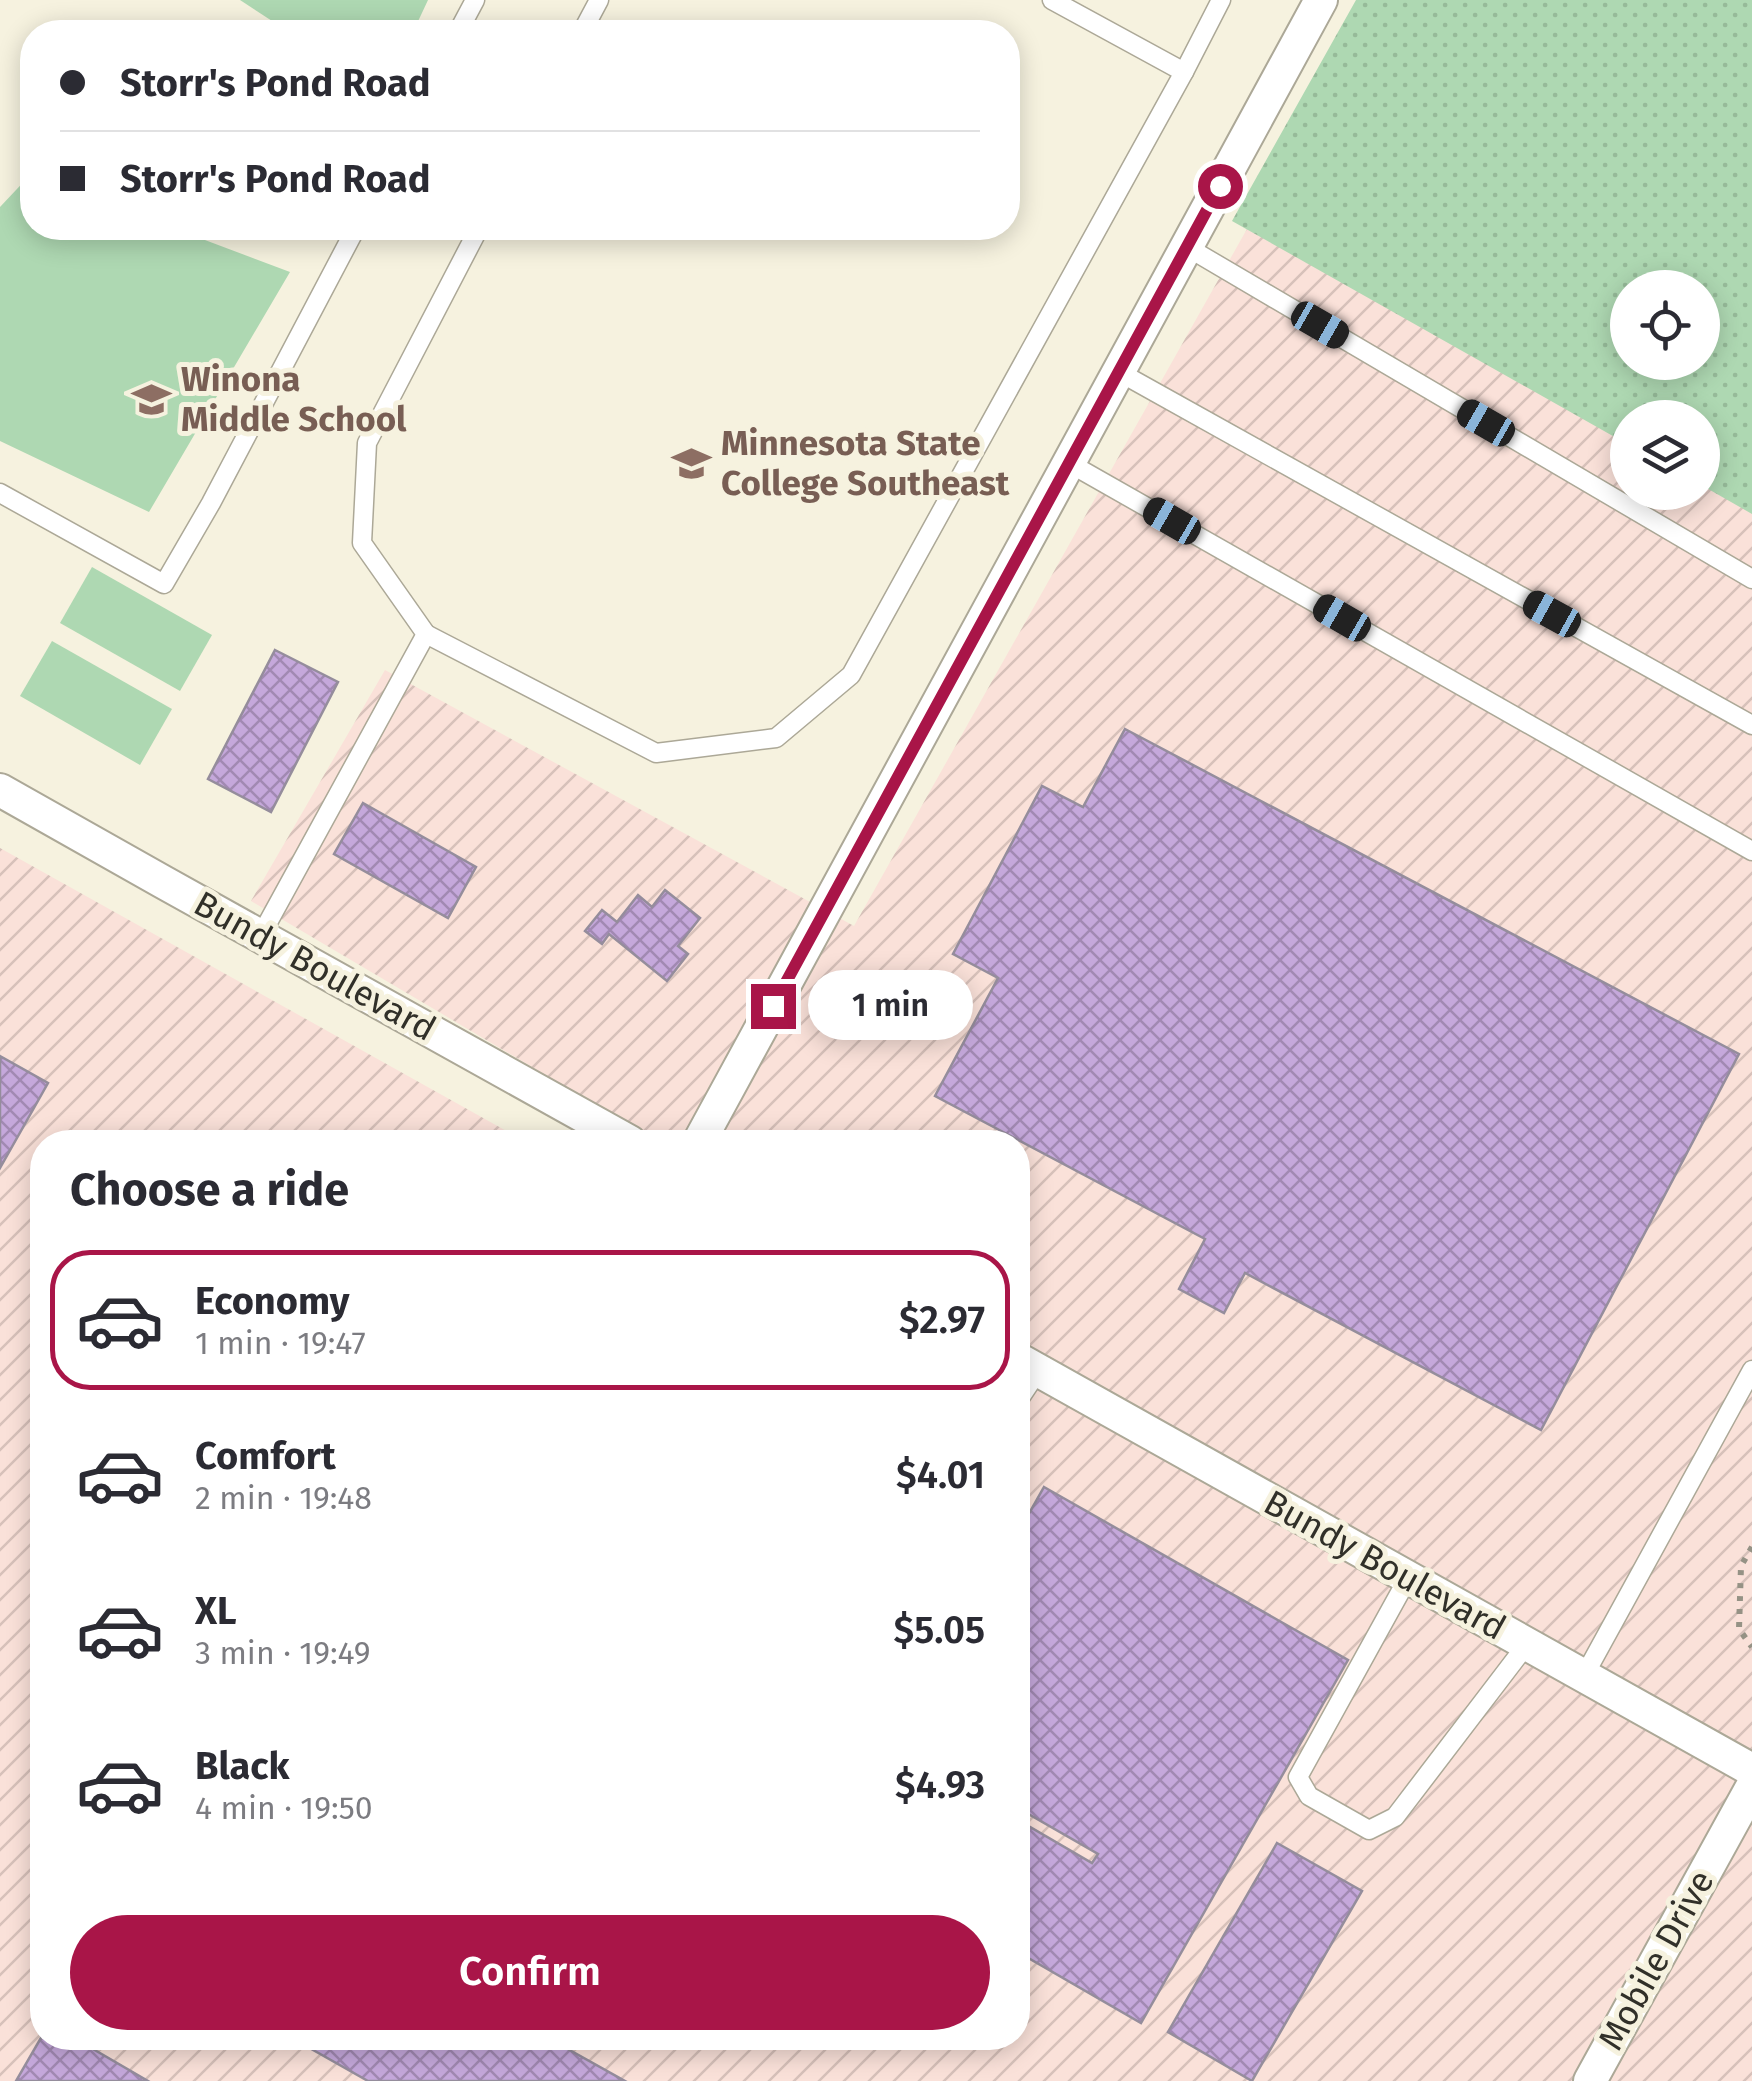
<!DOCTYPE html>
<meta charset="utf-8">
<style>
:root{--surface:#fff;--page:#f2f2f3;--text:#2b2b33;--muted:#7c7c81;--line:#e1e1e2;--accent:#a91548}
body{margin:0;font-family:"Fira Sans",sans-serif;background:var(--page);color:var(--text);height:100vh;display:flex;flex-direction:column;font-size:38px;white-space:nowrap}
*{box-sizing:border-box;margin:0}
p{font-size:32px;color:var(--muted)}
.icon{flex:none;width:55px;height:55px;fill:none;stroke:currentColor;stroke-width:2;stroke-linecap:round;stroke-linejoin:round}
.map{position:relative;flex:1;overflow:hidden}
.details{position:absolute;left:30px;top:1130px;width:1000px;height:920px;display:flex;flex-direction:column;background:var(--surface);border-radius:40px;box-shadow:0 5px 25px #0003}
.details>*{flex:none}
.guide{position:absolute;left:20px;top:20px;width:1000px;height:220px;border-radius:40px;box-shadow:0 5px 25px #0003;display:grid;align-content:center;height:220px;padding:0 40px;background:var(--surface)}
.tools{position:absolute;left:1610px;top:270px;display:grid;gap:20px}
.tools a{display:grid;place-items:center;width:110px;height:110px;border-radius:50%;background:var(--surface);box-shadow:0 5px 25px #0003;font-size:50px}
.end{position:absolute;width:45px;height:45px;margin:-22px;border:12px solid #a91548;background:#fff;box-shadow:0 0 0 5px #fff}
.from{border-radius:50%}
.bubble{position:absolute;height:70px;border-radius:35px;background:var(--surface);box-shadow:0 5px 25px #0003;font-size:32px;font-weight:600;line-height:70px;text-align:center}
.car{position:absolute;width:30px;height:60px;margin:-30px -15px;border-radius:12px;box-shadow:0 0 8px 2px #0007;background:linear-gradient(#222 24%,#8ab4d8 0 40%,#222 0 76%,#8ab4d8 0 86%,#222 0)}
.guide b{display:flex;align-items:center;gap:35px;height:95px;font-size:38px}
.guide b+b{border-top:2px solid var(--line)}
.guide i{width:25px;height:25px;background:var(--text)}
ul{padding:0;list-style:none}
li{display:flex;align-items:center;gap:30px;height:140px;margin:0 20px 15px;padding:0 20px;border:5px solid transparent;border-radius:40px}
li div{flex:1}
li b{display:block;font-size:38px}
li em{font-style:normal;font-weight:600}
li.current{border-color:var(--accent)}
li>.icon{width:90px;height:90px;stroke-width:1.5}
h2{padding:0 40px;font-size:45px;line-height:120px}
.action{display:flex;gap:20px;margin-top:auto;padding:20px 40px}
.action a{flex:1;height:115px;border-radius:60px;background:var(--accent);color:#fff;font-size:40px;font-weight:600;line-height:115px;text-align:center}
.map>svg:first-child{display:block}
.industrial{fill:url(#industrial-furrows)}
.grass{fill:url(#grass-dots);fill-rule:evenodd}
.garden{fill:#aed8b2}
.building{fill:url(#building-cross-hatch);stroke:#958d9c;stroke-width:2.5}
.lines{fill:none;stroke-linecap:round;stroke-linejoin:round}
.lane-casing{stroke:#aca897;stroke-width:21}
.street-casing{stroke:#aca897;stroke-width:36}
.path{stroke:#959285;stroke-width:6;stroke-dasharray:5 8;stroke-linecap:butt}
.lane{stroke:#fff;stroke-width:18}
.street{stroke:#fff;stroke-width:32}
.route{stroke:#a91548;stroke-width:12}
.labels{text-anchor:middle;dominant-baseline:central;stroke-width:10;stroke-linejoin:round;paint-order:stroke}
.education-label{font-size:35px;font-weight:bold;fill:#785e54;stroke:#f6f2df;text-anchor:start}
.street-label{font-size:35px;fill:#313029;stroke:#f6f2df}
</style>
<div class="map">
<svg width="1752" height="2081" viewBox="0 0 1752 2081">
<defs>
<pattern id="industrial-furrows" width="10" height="10" patternUnits="userSpaceOnUse" patternTransform="scale(2.5)"><rect width="10" height="10" fill="#fae1d9"/><path d="M-1 1l2-2M0 10L10 0M9 11l2-2" fill="none" stroke="#d7c1ba"/></pattern>
<pattern id="grass-dots" width="8" height="8" patternUnits="userSpaceOnUse" patternTransform="scale(2.5)"><rect width="8" height="8" fill="#aed8b2"/><path d="M2 2h.1M6 6h.1" fill="none" stroke="#96ba99" stroke-width="1.8" stroke-linecap="round"/></pattern>
<pattern id="building-cross-hatch" width="8" height="8" patternUnits="userSpaceOnUse" patternTransform="scale(2.5)"><rect width="8" height="8" fill="#c5a8db"/><path d="M0 0l8 8M0 8l8-8" fill="none" stroke="#a189b2"/></pattern>
</defs>
<rect width="100%" height="100%" fill="#f6f2df"/>
<polygon class="industrial" points="1256,213 1628,418 1628,492 1702,492 1703,450 1752,476 1752,2081 0,2081 0,848 526,1142 42,1142 42,2038 1018,2038 1018,1142 659,1142 251,901 385,670 854,926"/>
<path class="grass" d="M 1356,0 L 1752,0 L 1752,514 L 1703,486 L 1702,418 L 1628,418 L 1627,444 L 1232,221 ZM 1628,288 L 1702,288 L 1702,362 L 1628,362 Z"/>
<g class="garden">
<polygon points="240,0 428,0 413,32 289,32"/>
<polygon points="32,173 32,228 173,228 290,272 149,512 0,441 0,207"/>
<polygon points="92,567 212,635 180,691 60,623"/>
<polygon points="52,641 172,709 140,765 20,696"/>
</g>
<g class="building">
<polygon points="275,650 338,682 271,812 208,779"/>
<polygon points="1125,729 1739,1054 1541,1430 1245,1273 1224,1313 1179,1289 1205,1239 935,1096 998,978 953,954 1042,786 1083,807"/>
<polygon points="363,803 476,867 448,918 334,854"/>
<polygon points="665,890 700,918 678,946 688,954 667,981 609,934 602,944 585,931 602,910 617,922 638,895 652,907"/>
<polygon points="0,1056 48,1083 0,1168"/>
<polygon points="1044,1487 1348,1660 1141,2023 1018,1952 1018,1820 1092,1863 1098,1854 1018,1808 1018,1533"/>
<polygon points="1277,1843 1362,1891 1252,2081 1168,2032"/>
<polygon points="42,2036 42,2038 74,2038 148,2081 16,2081"/>
<polygon points="292,2038 548,2038 625,2081 368,2081"/>
</g>
<g class="lines">
<defs>
<g id="lane">
<polyline points="1052,0 1184,72"/>
<polyline points="458,32 475,0"/>
<polyline points="582,32 599,0"/>
<polyline points="1187,247 1752,579"/>
<polyline points="1119,372 1752,725"/>
<polyline points="1069,463 1752,851"/>
<polyline points="0,493 164,584 211,503 356,228"/>
<polyline points="426,634 656,753 776,738 851,675 1184,72 1221,0"/>
<polyline points="260,937 426,634 362,543 367,443 479,228"/>
<polyline points="1018,1401 1038,1371"/>
<polyline points="1408,1578 1298,1777 1309,1796 1369,1830 1395,1817 1527,1644"/>
<polyline points="1584,1676 1752,1370"/>
</g>
<g id="street">
<path d="M 0,790 C 209,909 420,1024 630,1142"/>
<polyline points="699,1142 1321,0"/>
<polyline points="1018,1359 1752,1770"/>
<polyline points="1590,2081 1752,1787"/>
</g>
</defs>
<use href="#lane" class="lane-casing"/>
<use href="#street" class="street-casing"/>
<polyline class="path" points="1752,1547 1741,1566 1739,1629 1752,1647"/>
<use href="#lane" class="lane"/>
<use href="#street" class="street"/>
</g>
<g class="lines">
<polyline class="route" points="773,1006 1220,186"/>
</g>
<defs>
<symbol id="school-bare" viewBox="-9 -9 18 18"><path d="M0-5L7-2L0 1L-7-2ZM-4 1L0 2.5L4 1V4Q0 6-4 4Z" fill="#8d6e63" stroke="#f6f2df" stroke-width="2.5" paint-order="stroke"/></symbol>
<symbol id="university-bare" viewBox="-9 -9 18 18"><path d="M0-5L7-2L0 1L-7-2ZM-4 1L0 2.5L4 1V4Q0 6-4 4Z" fill="#8d6e63" stroke="#f6f2df" stroke-width="2.5" paint-order="stroke"/></symbol>
</defs>
<g fill-rule="evenodd">
<use href="#school-bare" x="124" y="372" width="55" height="55"/>
<use href="#university-bare" x="664" y="436" width="55" height="55"/>
</g>
<g class="labels">
<g class="education-label">
<text x="181" y="379">Winona<tspan x="181" dy="40">Middle School</tspan></text>
<text x="721" y="443">Minnesota State<tspan x="721" dy="40">College Southeast</tspan></text>
</g>
<g class="street-label">
<text transform="translate(315 966) rotate(29)">Bundy Boulevard</text>
<text transform="translate(1385 1565) rotate(29)">Bundy Boulevard</text>
<text transform="translate(1656 1960) rotate(-61)">Mobile Drive</text>
</g>
</g>
</svg>
<div class="tools">
<a><svg class="icon" aria-label="locate" viewBox="0 0 24 24"><circle cx="12" cy="12" r="6"/><path d="M12 2v4M12 18v4M2 12h4M18 12h4"/></svg></a>
<a><svg class="icon" aria-label="layers" viewBox="0 0 24 24"><path d="M12 4l9 5-9 5-9-5zM3 14l9 5 9-5"/></svg></a>
</div>
<i class="end from" style="left:1220px;top:186px"></i>
<i class="end" style="left:773px;top:1006px"></i>
<div class="bubble" style="left:808px;top:970px;width:165px">1 min</div>
<i class="car" style="left:1320px;top:325px;rotate:120deg"></i>
<i class="car" style="left:1486px;top:423px;rotate:300deg"></i>
<i class="car" style="left:1172px;top:521px;rotate:300deg"></i>
<i class="car" style="left:1552px;top:614px;rotate:299deg"></i>
<i class="car" style="left:1342px;top:618px;rotate:300deg"></i>
<div class="guide">
<b><i class="from"></i>Storr's Pond Road</b>
<b><i></i>Storr's Pond Road</b>
</div>
<section class="details">
<h2>Choose a ride</h2>
<ul>
<li class="current"><svg class="icon" aria-label="car" viewBox="0 0 24 24"><path d="M5 17H2v-5l4-1 3-4h7l3 4 3 1v5h-3M9 17h6M6 11h13"/><circle cx="7" cy="17" r="2"/><circle cx="17" cy="17" r="2"/></svg><div><b>Economy</b><p>1 min · 19:47</p></div><em>$2.97</em></li>
<li><svg class="icon" aria-label="car" viewBox="0 0 24 24"><path d="M5 17H2v-5l4-1 3-4h7l3 4 3 1v5h-3M9 17h6M6 11h13"/><circle cx="7" cy="17" r="2"/><circle cx="17" cy="17" r="2"/></svg><div><b>Comfort</b><p>2 min · 19:48</p></div><em>$4.01</em></li>
<li><svg class="icon" aria-label="car" viewBox="0 0 24 24"><path d="M5 17H2v-5l4-1 3-4h7l3 4 3 1v5h-3M9 17h6M6 11h13"/><circle cx="7" cy="17" r="2"/><circle cx="17" cy="17" r="2"/></svg><div><b>XL</b><p>3 min · 19:49</p></div><em>$5.05</em></li>
<li><svg class="icon" aria-label="car" viewBox="0 0 24 24"><path d="M5 17H2v-5l4-1 3-4h7l3 4 3 1v5h-3M9 17h6M6 11h13"/><circle cx="7" cy="17" r="2"/><circle cx="17" cy="17" r="2"/></svg><div><b>Black</b><p>4 min · 19:50</p></div><em>$4.93</em></li>
</ul>
<div class="action"><a>Confirm</a></div>
</section>
</div>
